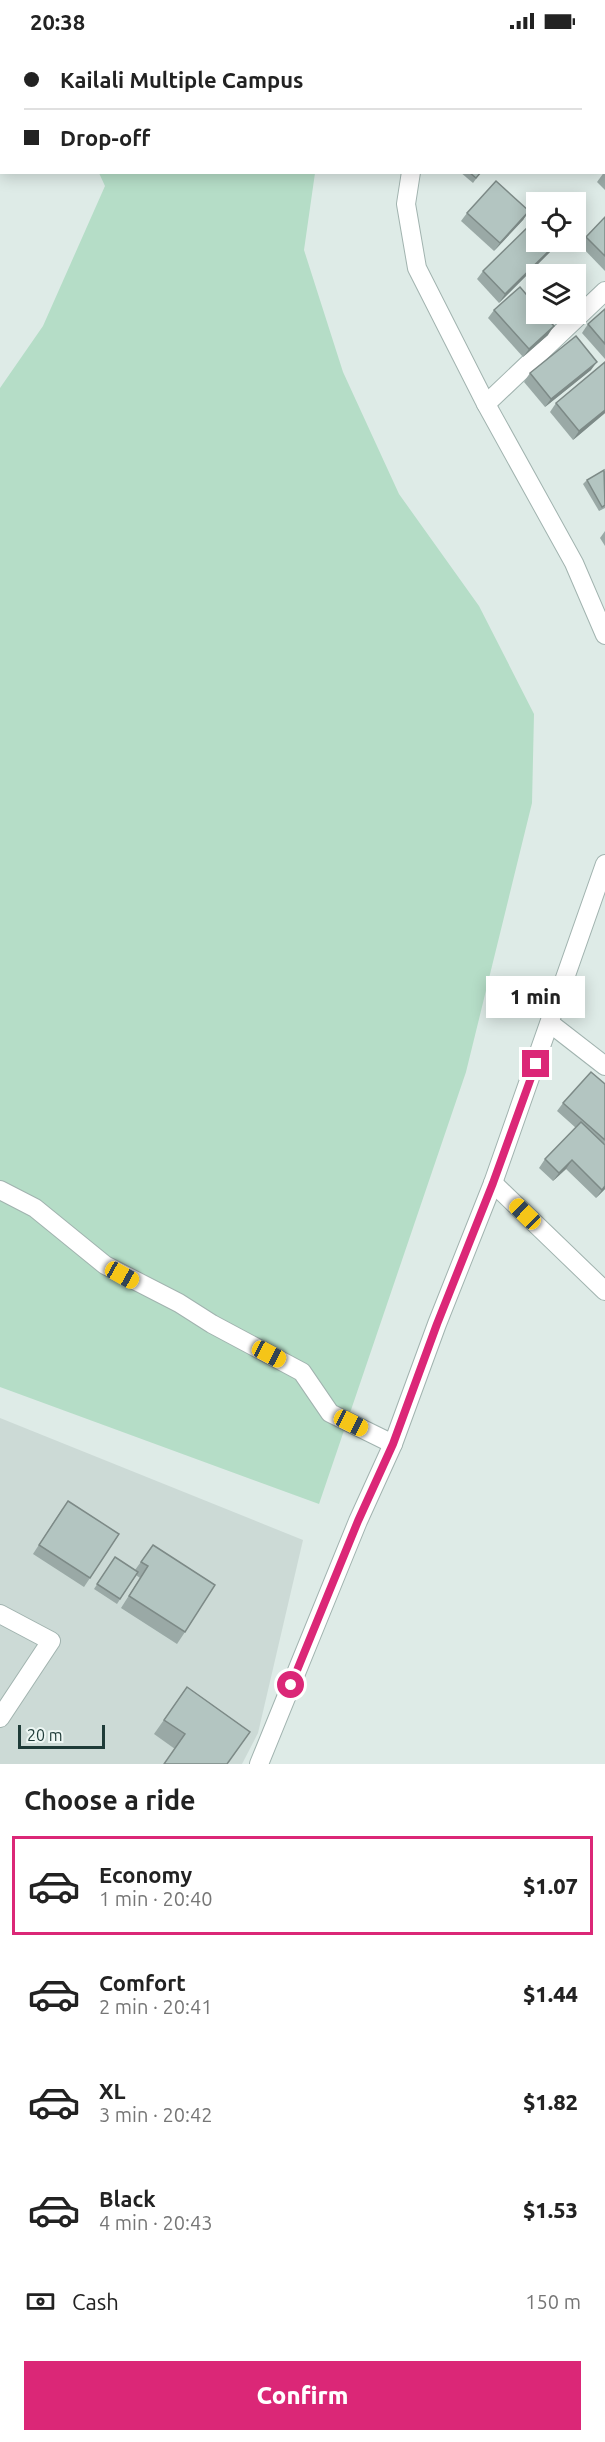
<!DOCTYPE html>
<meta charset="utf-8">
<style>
:root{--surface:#fff;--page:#f6f6f6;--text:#222;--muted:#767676;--line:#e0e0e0;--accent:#db2777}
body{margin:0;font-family:Ubuntu,sans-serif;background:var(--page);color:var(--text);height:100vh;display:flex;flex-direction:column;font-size:22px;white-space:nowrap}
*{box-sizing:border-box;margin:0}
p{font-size:20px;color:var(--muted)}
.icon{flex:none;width:33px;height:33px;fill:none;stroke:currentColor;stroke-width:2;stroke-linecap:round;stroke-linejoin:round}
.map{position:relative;height:1722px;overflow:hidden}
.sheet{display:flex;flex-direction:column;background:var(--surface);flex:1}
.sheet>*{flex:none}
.hud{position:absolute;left:0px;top:0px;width:606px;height:132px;box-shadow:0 3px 15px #0003;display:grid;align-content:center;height:132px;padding:0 24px;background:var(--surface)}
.buttons{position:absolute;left:526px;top:150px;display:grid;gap:12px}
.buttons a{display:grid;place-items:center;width:60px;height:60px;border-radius:0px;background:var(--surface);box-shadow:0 3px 15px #0003;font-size:30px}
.scale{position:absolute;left:18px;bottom:15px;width:87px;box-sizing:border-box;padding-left:6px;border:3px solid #1e3b38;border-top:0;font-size:16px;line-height:21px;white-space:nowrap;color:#1e3b38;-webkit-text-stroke:4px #eef7f4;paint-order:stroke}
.end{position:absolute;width:27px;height:27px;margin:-14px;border:8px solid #db2777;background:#fff;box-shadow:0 0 0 3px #fff}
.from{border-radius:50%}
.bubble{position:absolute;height:42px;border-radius:0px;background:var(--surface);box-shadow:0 3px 15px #0003;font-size:20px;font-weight:800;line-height:42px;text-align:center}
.car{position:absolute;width:18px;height:36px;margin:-18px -9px;border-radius:8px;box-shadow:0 0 4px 2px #0007;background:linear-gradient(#f5c518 24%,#345 0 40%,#f5c518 0 76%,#345 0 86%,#f5c518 0)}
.hud b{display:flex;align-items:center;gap:21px;height:57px;font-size:22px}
.hud b+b{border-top:2px solid var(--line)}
.hud i{width:15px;height:15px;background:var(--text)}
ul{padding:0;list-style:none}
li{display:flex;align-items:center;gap:18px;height:99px;margin:0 12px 9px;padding:0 12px;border:3px solid transparent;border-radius:0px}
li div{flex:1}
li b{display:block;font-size:22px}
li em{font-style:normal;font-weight:800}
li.active{border-color:var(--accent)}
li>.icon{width:54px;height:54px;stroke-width:1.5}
h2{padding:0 24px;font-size:27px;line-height:72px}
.pay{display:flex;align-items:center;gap:15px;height:66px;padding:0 24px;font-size:22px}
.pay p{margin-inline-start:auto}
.button{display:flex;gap:12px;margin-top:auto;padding:12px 24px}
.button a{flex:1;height:69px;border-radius:0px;background:var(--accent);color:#fff;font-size:24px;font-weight:800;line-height:69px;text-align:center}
.status{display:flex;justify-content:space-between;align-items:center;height:42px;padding:0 30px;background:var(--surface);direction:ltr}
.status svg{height:16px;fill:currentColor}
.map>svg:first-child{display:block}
.built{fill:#ccdad6}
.green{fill:#b5ddc7}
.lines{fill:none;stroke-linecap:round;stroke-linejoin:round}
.street-casing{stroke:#a1b3af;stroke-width:20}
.street{stroke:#fff;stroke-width:18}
.wall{fill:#9aa9a6}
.shaded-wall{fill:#7d8a87}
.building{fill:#b3c5c1;stroke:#7d8a87;stroke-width:1.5}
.route{stroke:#db2777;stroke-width:8}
</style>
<div class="status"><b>20:38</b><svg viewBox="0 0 49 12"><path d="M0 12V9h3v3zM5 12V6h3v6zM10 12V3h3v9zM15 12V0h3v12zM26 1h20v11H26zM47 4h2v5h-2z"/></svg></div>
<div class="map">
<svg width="605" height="1722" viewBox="0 0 605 1722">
<rect width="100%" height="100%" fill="#deebe7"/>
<polygon class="built" points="0,1376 303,1498 258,1691 242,1722 0,1722"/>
<g class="green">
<polygon points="89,0 312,0 312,1 88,1"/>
<polygon points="99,131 315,131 304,208 343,330 399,452 479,564 534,672 532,761 466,1030 319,1462 0,1345 0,346 43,284 105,144"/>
</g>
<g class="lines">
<defs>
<g id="street">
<polyline points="419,0 419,2"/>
<polyline points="411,130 406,162 417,226 486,362 574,521 605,593"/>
<polyline points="486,362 605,249"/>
<polyline points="551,982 605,1024"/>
<polyline points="493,1141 605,1249"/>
<polyline points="0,1148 35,1166 105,1223 179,1261 212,1282 302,1330 330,1371 393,1402"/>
<polyline points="0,1572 51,1599 0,1676"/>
<polyline points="259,1722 358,1479 393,1402 437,1282 493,1141 605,822"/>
</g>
</defs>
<use href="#street" class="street-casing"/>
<use href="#street" class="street"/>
</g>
<g class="wall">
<polygon points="478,0 519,0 518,2 478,2"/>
<polygon points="605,129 605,148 597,140"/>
<polygon points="460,130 481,130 473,141"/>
<polygon points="529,169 523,178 494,209 461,179 467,171"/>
<polygon points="605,175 605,229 580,203 586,195"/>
<polygon points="558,200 552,208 499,261 477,237 483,229"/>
<polygon points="605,267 605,317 582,291 588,282"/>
<polygon points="494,268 548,293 523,315 488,276"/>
<polygon points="591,328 545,365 524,340 530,331"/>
<polygon points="556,361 605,371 573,398 550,370"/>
<polygon points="605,429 605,466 599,469 583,442 587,438"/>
<polygon points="605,489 605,504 600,496"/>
<polygon points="605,1042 605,1147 596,1156 566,1127 553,1139 539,1126 545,1117 576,1086 557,1069 563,1061"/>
<polygon points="62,1467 90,1536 84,1545 33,1512"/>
<polygon points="153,1503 185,1590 177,1602 121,1566 140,1536 136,1533 117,1562 94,1547 115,1515 135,1528"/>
<polygon points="187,1645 250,1690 175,1707 154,1692"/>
</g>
<g class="shaded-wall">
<polygon points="529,169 523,178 494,209 500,201"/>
<polygon points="558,200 552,208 499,261 505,252"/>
<polygon points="554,284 548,293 523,315 529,307"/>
<polygon points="597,320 591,328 545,365 551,357"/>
<polygon points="605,368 605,371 573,398 579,389"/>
<polygon points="572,1118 566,1127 553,1139 559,1131"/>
<polygon points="605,1144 605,1147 596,1156"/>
</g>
<g class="building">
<polygon points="488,0 518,0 516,2 489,2"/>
<polygon points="469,130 481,130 476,136"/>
<polygon points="496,139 529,169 500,201 467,171"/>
<polygon points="605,175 605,214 586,195"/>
<polygon points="536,177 537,178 537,200 558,200 505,252 483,229"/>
<polygon points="520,245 537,265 537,272 543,272 554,284 529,307 494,268"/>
<polygon points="605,267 605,302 588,282"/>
<polygon points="576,294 597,320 551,357 530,331"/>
<polygon points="605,320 605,368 579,389 556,361"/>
<polygon points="604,428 605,463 602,465 587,438"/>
<polygon points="591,1030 605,1042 605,1098 563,1061"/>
<polygon points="581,1080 605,1103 605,1144 602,1148 572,1118 559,1131 545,1117"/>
<polygon points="68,1459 119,1492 90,1536 39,1503"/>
<polygon points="153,1503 215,1543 185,1590 129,1554 148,1524 141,1520"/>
<polygon points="115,1515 138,1530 120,1557 97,1542"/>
<polygon points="187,1645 250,1690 227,1722 164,1722 185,1692 164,1678"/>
</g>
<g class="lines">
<polyline class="route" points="291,1643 358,1479 393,1402 437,1282 493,1141 536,1022"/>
</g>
</svg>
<div class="buttons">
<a><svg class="icon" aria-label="locate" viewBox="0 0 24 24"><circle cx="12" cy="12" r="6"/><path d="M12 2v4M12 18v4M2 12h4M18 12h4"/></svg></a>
<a><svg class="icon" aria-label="layers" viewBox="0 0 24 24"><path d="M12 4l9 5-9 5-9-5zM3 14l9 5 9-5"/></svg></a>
</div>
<div class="scale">20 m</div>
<i class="end from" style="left:291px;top:1643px"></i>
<i class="end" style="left:536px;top:1022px"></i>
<div class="bubble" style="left:486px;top:934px;width:99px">1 min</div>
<i class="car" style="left:525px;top:1172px;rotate:314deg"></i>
<i class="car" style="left:122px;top:1233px;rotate:119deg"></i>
<i class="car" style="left:269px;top:1312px;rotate:118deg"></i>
<i class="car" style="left:351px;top:1381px;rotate:117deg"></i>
<div class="hud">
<b><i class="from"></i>Kailali Multiple Campus</b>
<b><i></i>Drop-off</b>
</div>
</div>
<section class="sheet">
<h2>Choose a ride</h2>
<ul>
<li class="active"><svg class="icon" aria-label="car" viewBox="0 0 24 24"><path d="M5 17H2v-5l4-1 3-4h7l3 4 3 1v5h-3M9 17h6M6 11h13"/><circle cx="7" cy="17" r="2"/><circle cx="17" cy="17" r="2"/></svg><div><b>Economy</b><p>1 min · 20:40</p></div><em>$1.07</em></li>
<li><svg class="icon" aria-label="car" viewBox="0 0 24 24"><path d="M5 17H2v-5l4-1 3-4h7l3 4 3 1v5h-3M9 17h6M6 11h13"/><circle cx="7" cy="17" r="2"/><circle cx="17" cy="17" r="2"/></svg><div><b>Comfort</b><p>2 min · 20:41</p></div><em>$1.44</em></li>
<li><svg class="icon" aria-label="car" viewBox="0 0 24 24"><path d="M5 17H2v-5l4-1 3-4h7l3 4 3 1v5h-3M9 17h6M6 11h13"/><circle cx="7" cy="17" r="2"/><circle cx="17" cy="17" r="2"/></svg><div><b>XL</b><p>3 min · 20:42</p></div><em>$1.82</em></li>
<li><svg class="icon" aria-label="car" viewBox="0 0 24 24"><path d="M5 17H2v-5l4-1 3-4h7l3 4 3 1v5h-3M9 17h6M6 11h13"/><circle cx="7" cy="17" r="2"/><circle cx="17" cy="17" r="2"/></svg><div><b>Black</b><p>4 min · 20:43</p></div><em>$1.53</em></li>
</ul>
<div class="pay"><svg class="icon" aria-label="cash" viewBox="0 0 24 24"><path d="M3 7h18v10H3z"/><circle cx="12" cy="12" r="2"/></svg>Cash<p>150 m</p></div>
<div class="button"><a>Confirm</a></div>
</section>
